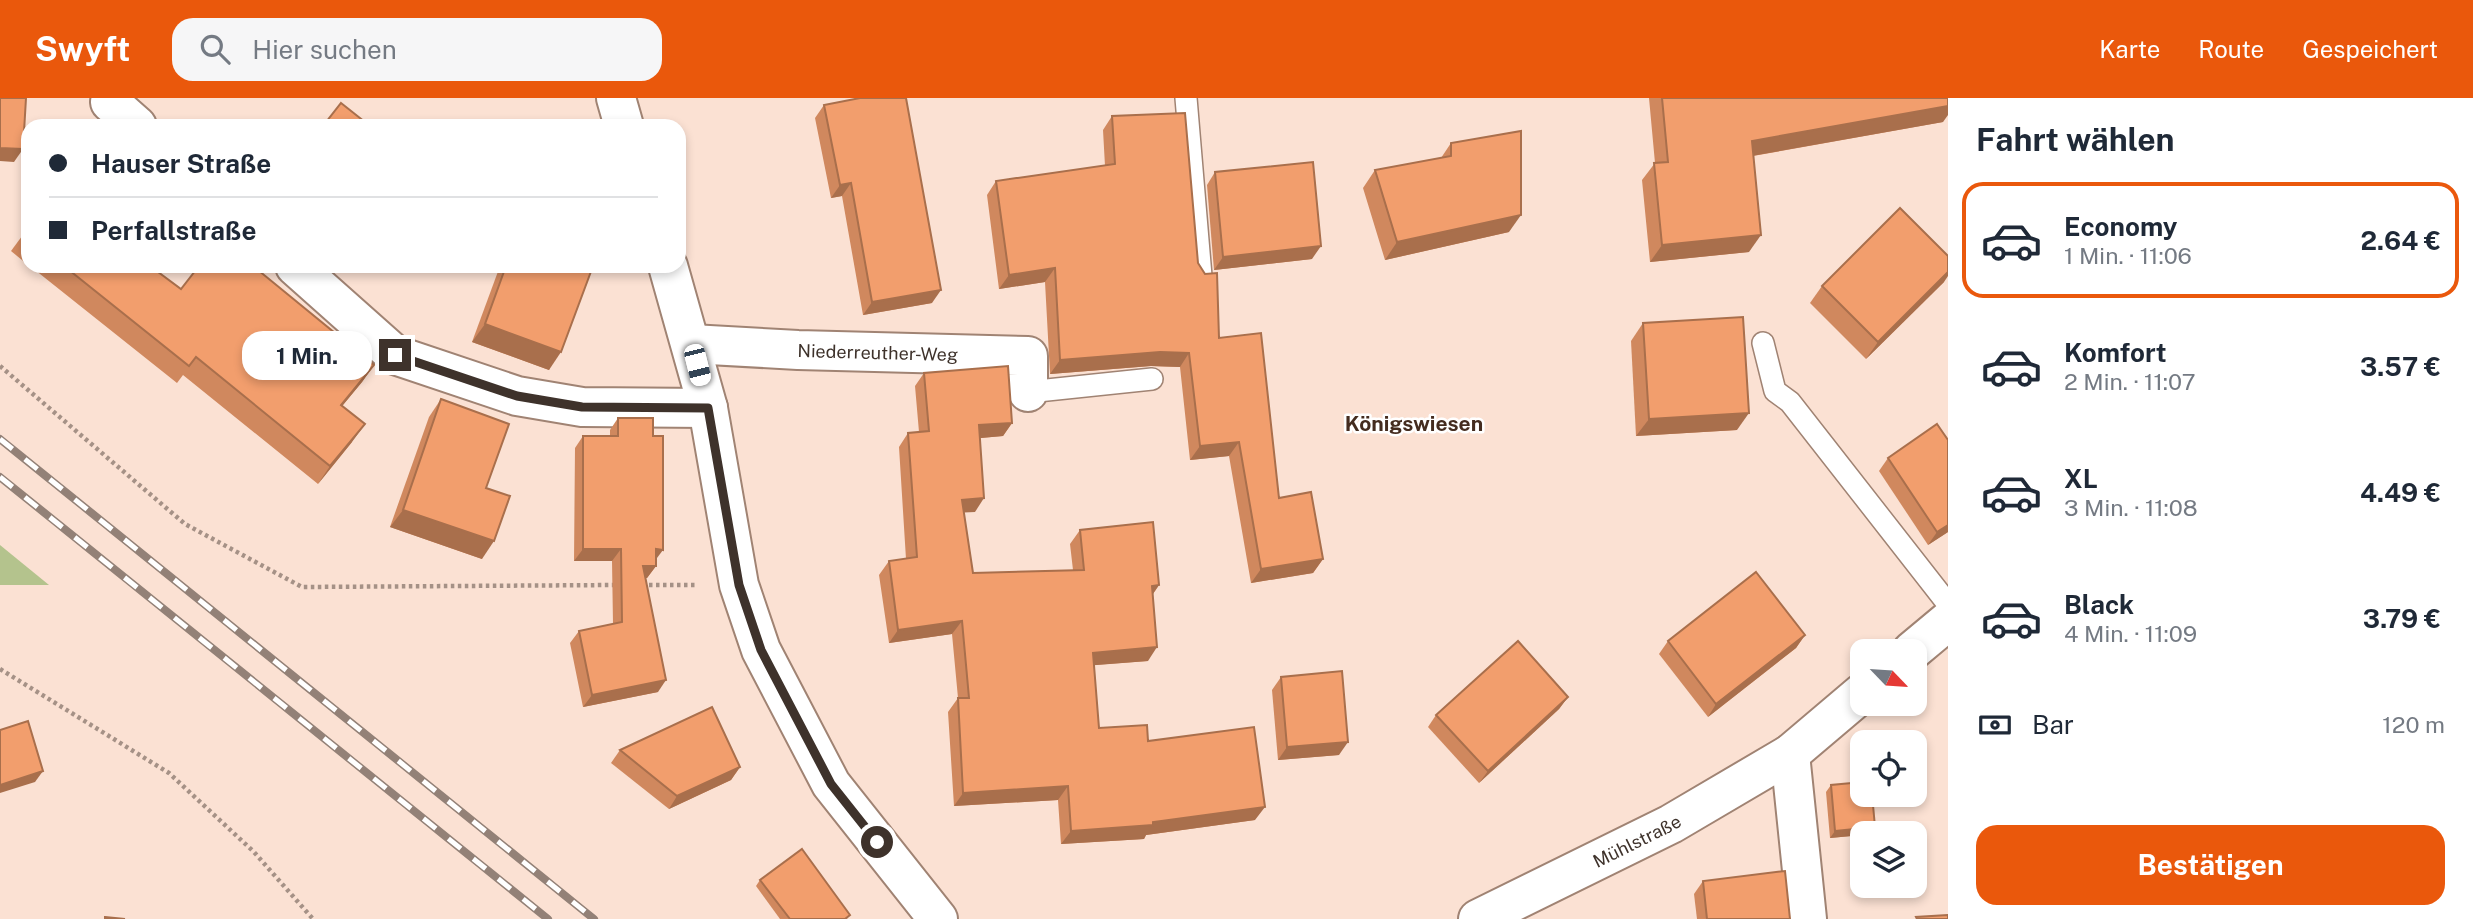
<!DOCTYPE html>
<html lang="de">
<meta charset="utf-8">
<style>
:root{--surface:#fff;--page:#f6f6f7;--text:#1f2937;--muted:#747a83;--line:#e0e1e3;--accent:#ea580c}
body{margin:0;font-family:"Public Sans",sans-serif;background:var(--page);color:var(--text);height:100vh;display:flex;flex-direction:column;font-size:26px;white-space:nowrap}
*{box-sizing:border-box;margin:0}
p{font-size:23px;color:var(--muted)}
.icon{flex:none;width:38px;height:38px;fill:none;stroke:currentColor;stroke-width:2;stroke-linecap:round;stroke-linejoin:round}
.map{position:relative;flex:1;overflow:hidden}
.details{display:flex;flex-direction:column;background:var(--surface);width:525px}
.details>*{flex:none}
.hud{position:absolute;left:21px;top:21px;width:665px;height:154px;border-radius:21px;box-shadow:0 4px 10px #0003;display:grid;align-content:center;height:154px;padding:0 28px;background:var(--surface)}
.needle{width:46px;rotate:115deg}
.controls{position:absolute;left:1850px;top:541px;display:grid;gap:14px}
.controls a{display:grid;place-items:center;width:77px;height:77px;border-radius:14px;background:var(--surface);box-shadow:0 4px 10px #0003;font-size:35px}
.end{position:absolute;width:32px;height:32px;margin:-16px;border:9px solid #3e322b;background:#fff;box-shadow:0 0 0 4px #fff}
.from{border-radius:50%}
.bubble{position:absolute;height:49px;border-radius:21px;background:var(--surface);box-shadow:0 4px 10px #0003;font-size:23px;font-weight:700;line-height:49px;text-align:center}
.car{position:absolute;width:21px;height:42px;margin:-21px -10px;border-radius:9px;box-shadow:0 0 5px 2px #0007;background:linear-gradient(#fff 24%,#345 0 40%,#fff 0 76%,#345 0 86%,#fff 0)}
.hud b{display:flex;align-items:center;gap:24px;height:66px;font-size:26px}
.hud b+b{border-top:2px solid var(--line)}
.hud i{width:18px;height:18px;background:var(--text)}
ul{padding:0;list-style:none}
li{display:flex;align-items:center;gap:21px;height:116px;margin:0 14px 10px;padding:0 14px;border:4px solid transparent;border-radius:21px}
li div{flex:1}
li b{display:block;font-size:26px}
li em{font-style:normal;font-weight:700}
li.active{border-color:var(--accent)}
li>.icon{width:63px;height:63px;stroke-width:1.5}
h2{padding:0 28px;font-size:32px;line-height:84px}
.pay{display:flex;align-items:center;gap:18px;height:77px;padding:0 28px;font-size:26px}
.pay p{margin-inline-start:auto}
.primary-button{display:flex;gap:14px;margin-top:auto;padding:14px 28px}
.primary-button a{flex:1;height:80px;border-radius:21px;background:var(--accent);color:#fff;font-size:28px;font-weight:700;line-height:80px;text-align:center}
header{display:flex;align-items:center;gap:42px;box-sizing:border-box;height:98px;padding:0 35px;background:var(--accent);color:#fff}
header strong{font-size:33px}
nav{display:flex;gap:38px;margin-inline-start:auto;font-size:24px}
.search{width:490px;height:63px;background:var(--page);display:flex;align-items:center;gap:18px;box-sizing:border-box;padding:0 24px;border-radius:21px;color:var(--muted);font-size:26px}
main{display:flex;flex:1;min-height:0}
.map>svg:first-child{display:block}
.green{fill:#b4c38d}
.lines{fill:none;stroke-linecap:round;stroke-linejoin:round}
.lane-casing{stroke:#a08373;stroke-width:24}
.street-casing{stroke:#a08373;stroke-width:42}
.secondary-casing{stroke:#a08373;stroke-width:42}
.path{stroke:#a59186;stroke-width:4.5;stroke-dasharray:3.5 3.5;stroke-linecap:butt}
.lane{stroke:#fff;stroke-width:21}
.street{stroke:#fff;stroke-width:38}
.secondary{stroke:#fff;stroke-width:38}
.rail-casing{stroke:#938177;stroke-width:8}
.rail{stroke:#fff;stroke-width:5;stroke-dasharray:16;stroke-linecap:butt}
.wall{fill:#d0885e}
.shaded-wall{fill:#a96f4c}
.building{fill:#f29e6d;stroke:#a96f4c;stroke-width:2}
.route{stroke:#3e322b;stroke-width:9}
.labels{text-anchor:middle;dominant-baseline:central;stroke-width:5;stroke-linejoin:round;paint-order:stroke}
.street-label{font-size:18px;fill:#3e322b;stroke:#fff}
.quarter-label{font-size:21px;font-weight:bold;fill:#442c1f;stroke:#fff}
</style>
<header>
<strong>Swyft</strong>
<div class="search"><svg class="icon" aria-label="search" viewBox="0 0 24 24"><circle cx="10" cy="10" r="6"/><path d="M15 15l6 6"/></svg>Hier suchen</div>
<nav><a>Karte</a><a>Route</a><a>Gespeichert</a></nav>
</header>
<main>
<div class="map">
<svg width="1948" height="821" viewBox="0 0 1948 821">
<rect width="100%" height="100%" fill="#fbe1d3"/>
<polygon class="green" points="0,447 49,487 0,487"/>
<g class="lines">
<defs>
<g id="lane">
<polyline points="1186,0 1201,178"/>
<polyline points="1763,245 1775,293 1790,304 1948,506"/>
<polyline points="1028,294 1152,281"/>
</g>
<g id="street">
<polyline points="110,4 137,28"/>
<polyline points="295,168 395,257 517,298 582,309 708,310"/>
<path id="s1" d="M 691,246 L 798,252 L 1028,258 L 1028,294"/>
<polyline points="1912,553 1948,523"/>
<polyline points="1790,656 1807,821"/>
<path id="s2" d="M 1478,821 L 1671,726 L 1790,656 L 1862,595"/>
</g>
<g id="secondary">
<polyline points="616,0 624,28"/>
<polyline points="668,168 708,310 739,487 761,552 831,686 938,821"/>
</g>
</defs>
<use href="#lane" class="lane-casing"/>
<use href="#street" class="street-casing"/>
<use href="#secondary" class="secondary-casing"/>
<g class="path">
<polyline points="0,268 185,426 302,489 615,487"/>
<polyline points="642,487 696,487"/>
<polyline points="0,571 169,675 254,754 313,821"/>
</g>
<use href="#lane" class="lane"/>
<use href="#street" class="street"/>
<use href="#secondary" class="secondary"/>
<defs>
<g id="rail">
<polyline points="0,341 594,821"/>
<polyline points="0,379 548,821"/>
</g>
</defs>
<use href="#rail" class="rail-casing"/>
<use href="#rail" class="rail"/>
</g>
<g class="wall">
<polygon points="1649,0 1948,0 1943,24 1753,58 1749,154 1650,164 1642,82 1655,65"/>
<polygon points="824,7 932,205 863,217 842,98 831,100 815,20"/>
<polygon points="1112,18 1198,165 1219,240 1279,400 1323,461 1313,475 1251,485 1229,358 1190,362 1180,269 1151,268 1050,276 1045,184 999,191 987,97 996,83 1105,68 1103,32"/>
<polygon points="1451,45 1509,134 1385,162 1363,90 1375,72 1441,60"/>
<polygon points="1215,74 1312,161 1214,172 1207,87"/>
<polygon points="28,130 28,167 11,153"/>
<polygon points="30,168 150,168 181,191 374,267 362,284 342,308 352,344 318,386 183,277 177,285"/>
<polygon points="500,168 593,168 549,272 472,244"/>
<polygon points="1944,184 1866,261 1810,205 1822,188"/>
<polygon points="1643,225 1737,332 1636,338 1631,243"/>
<polygon points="924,275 1012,325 1003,338 980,340 975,414 964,414 973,475 1073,472 1070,446 1080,432 1159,487 1153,496 1148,563 1094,567 1099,630 1148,643 1255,722 1146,737 1144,741 1061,746 1058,702 954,708 948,614 958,600 952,536 889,545 879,477 889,463 906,461 899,349 908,335 919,334 915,288"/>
<polygon points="441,301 486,390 482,461 390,429 429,319"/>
<polygon points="618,320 656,462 656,468 647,480 645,480 658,594 583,609 570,545 579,533 613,526 612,463 574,463 575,350 583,338 610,338 610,332"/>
<polygon points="1888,360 1948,434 1928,447 1879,373"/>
<polygon points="1805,537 1796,550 1708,619 1659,556 1668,543"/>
<polygon points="1281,579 1339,657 1278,662 1272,592"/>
<polygon points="1568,599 1559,611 1479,685 1428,629 1436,617"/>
<polygon points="620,652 740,669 731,682 669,711 611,665"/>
<polygon points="1831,687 1875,729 1871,735 1862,735 1862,737 1830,740 1826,694"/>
<polygon points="760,782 848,821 780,821 756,788"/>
<polygon points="1703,783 1790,821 1697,821 1694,796"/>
</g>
<g class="shaded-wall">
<polygon points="1948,8 1948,17 1943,24 1740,60 1752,43"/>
<polygon points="0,50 23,51 14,64 0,63"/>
<polygon points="851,85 842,98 831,100 840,87"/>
<polygon points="1521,117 1509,134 1385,162 1397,144"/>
<polygon points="1761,137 1749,154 1650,164 1662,147"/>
<polygon points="1321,148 1312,161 1214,172 1223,159"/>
<polygon points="1055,170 1045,184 999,191 1009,177"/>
<polygon points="1948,174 1948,178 1944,184 1866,261 1878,244"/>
<polygon points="941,192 932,205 863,217 872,204"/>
<polygon points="485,226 561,254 549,272 472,244"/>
<polygon points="1160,254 1189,255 1180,269 1151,268 1050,276 1060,262"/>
<polygon points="374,267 362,284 329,324 341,307"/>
<polygon points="1749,315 1737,332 1636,338 1649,321"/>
<polygon points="1012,325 1003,338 970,341 979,327"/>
<polygon points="365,326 352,344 318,386 330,368"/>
<polygon points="1239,344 1229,358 1190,362 1200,348"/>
<polygon points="984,400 975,414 953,415 962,402"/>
<polygon points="403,412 494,443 482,461 390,429"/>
<polygon points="1948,427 1948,434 1928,447 1937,434"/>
<polygon points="583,451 621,451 612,463 574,463"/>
<polygon points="656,451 663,452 654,464"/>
<polygon points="1323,461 1313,475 1251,485 1261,471"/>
<polygon points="643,468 656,468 647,480 634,480"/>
<polygon points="1159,487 1150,500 1152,488"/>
<polygon points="962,523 952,536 889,545 898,532"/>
<polygon points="1805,537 1796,550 1708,619 1716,606"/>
<polygon points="1157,549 1148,563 1084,568 1093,555"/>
<polygon points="666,582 658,594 583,609 592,597"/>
<polygon points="1568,599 1559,611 1479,685 1488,673"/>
<polygon points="1348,644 1339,657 1278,662 1287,649"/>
<polygon points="740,669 731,682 669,711 677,698"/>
<polygon points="43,673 35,684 0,695 0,687"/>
<polygon points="1068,688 1058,702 954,708 963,695"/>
<polygon points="1265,709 1255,722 1146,737 1144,741 1061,746 1071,733 1153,724"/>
<polygon points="1875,729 1871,735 1862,735 1862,737 1830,740 1835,733"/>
</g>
<g class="building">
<polygon points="0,0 26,0 23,51 0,50"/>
<polygon points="860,0 906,0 941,192 872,204 851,85 840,87 824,7"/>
<polygon points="1662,0 1948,0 1948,8 1752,43 1761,137 1662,147 1654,65 1668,64"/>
<polygon points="341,5 370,28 323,28"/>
<polygon points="1185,15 1198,165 1205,176 1217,175 1219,240 1261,235 1279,400 1311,394 1323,461 1261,471 1239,344 1200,348 1189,255 1160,254 1060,262 1055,170 1009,177 996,83 1115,66 1112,18"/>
<polygon points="1521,33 1521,117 1397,144 1375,72 1451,58 1451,45"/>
<polygon points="1313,64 1321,148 1223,159 1215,74"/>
<polygon points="1900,110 1948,158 1948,174 1878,244 1822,188"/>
<polygon points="28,130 28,140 23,136"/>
<polygon points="64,168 150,168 181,191 199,168 253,168 374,267 341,307 365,326 330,368 196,259 189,268"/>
<polygon points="506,168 593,168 561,254 485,226"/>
<polygon points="1743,219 1749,315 1649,321 1643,225"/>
<polygon points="1008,268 1012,325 979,327 984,400 962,402 973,475 1084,472 1080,432 1153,424 1159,487 1152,488 1157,549 1093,555 1099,630 1147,627 1148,643 1254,629 1265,709 1153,724 1153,727 1071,733 1068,688 963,695 958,600 969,600 962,523 898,532 889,463 917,459 908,335 929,333 924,275"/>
<polygon points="441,301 509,326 486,390 510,398 494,443 403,412"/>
<polygon points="618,320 653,320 653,338 663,338 663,452 656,451 656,468 643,468 666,582 592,597 579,533 622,524 621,451 583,451 583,338 618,338"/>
<polygon points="1937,326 1948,342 1948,427 1937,434 1888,360"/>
<polygon points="1756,474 1805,537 1716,606 1668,543"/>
<polygon points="1518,543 1568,599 1488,673 1436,617"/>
<polygon points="1342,573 1348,644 1287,649 1281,579"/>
<polygon points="712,609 740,669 677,698 620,652"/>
<polygon points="28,623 43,673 0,687 0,632"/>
<polygon points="1862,684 1862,696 1872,696 1875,729 1835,733 1831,687"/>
<polygon points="802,751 850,817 845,821 790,821 760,782"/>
<polygon points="1785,773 1790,821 1707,821 1703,783"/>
<polygon points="1948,817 1948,821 1917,821 1916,819"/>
<polygon points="105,819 125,821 105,821"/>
</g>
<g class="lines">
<polyline class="route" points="395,257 517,298 582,309 708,310 739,487 761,552 831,686 877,744"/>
</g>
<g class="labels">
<g class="street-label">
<text stroke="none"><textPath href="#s1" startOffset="187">Niederreuther-Weg</textPath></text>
<text stroke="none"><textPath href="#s2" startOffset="177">Mühlstraße</textPath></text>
</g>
<g class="quarter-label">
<text x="1414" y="325">Königswiesen</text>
</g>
</g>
</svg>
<div class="controls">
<a><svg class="needle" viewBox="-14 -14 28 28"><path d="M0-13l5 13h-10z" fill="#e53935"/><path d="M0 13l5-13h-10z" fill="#747a83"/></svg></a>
<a><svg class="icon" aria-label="locate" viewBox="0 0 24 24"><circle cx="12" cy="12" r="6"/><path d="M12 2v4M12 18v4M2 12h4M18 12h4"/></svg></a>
<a><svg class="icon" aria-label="layers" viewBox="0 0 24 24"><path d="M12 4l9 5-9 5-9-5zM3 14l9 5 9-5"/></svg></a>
</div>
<i class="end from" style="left:877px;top:744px"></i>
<i class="end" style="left:395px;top:257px"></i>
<div class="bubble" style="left:242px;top:233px;width:130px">1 Min.</div>
<i class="car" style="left:697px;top:267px;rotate:166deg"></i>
<div class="hud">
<b><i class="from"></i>Hauser Straße</b>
<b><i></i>Perfallstraße</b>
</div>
</div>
<section class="details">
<h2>Fahrt wählen</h2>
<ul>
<li class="active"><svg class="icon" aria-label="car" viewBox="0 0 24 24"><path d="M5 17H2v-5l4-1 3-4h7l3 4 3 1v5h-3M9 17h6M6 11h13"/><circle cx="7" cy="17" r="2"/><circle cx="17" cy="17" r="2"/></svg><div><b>Economy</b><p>1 Min. · 11:06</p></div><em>2.64 €</em></li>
<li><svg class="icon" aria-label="car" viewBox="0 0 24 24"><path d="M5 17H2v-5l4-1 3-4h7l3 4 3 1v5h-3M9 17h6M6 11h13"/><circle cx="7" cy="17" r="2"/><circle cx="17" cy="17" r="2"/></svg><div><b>Komfort</b><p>2 Min. · 11:07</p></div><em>3.57 €</em></li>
<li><svg class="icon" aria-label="car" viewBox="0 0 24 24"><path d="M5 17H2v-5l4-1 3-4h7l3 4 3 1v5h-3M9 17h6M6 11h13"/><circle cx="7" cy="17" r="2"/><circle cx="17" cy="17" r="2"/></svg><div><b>XL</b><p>3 Min. · 11:08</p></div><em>4.49 €</em></li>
<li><svg class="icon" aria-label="car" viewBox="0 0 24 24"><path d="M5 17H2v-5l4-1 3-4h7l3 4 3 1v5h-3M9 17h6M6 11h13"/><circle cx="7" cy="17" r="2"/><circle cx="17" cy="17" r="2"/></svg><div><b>Black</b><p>4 Min. · 11:09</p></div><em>3.79 €</em></li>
</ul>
<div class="pay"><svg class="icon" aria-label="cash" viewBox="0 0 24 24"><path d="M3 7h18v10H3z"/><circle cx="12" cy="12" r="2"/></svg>Bar<p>120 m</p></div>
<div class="primary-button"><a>Bestätigen</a></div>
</section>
</main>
